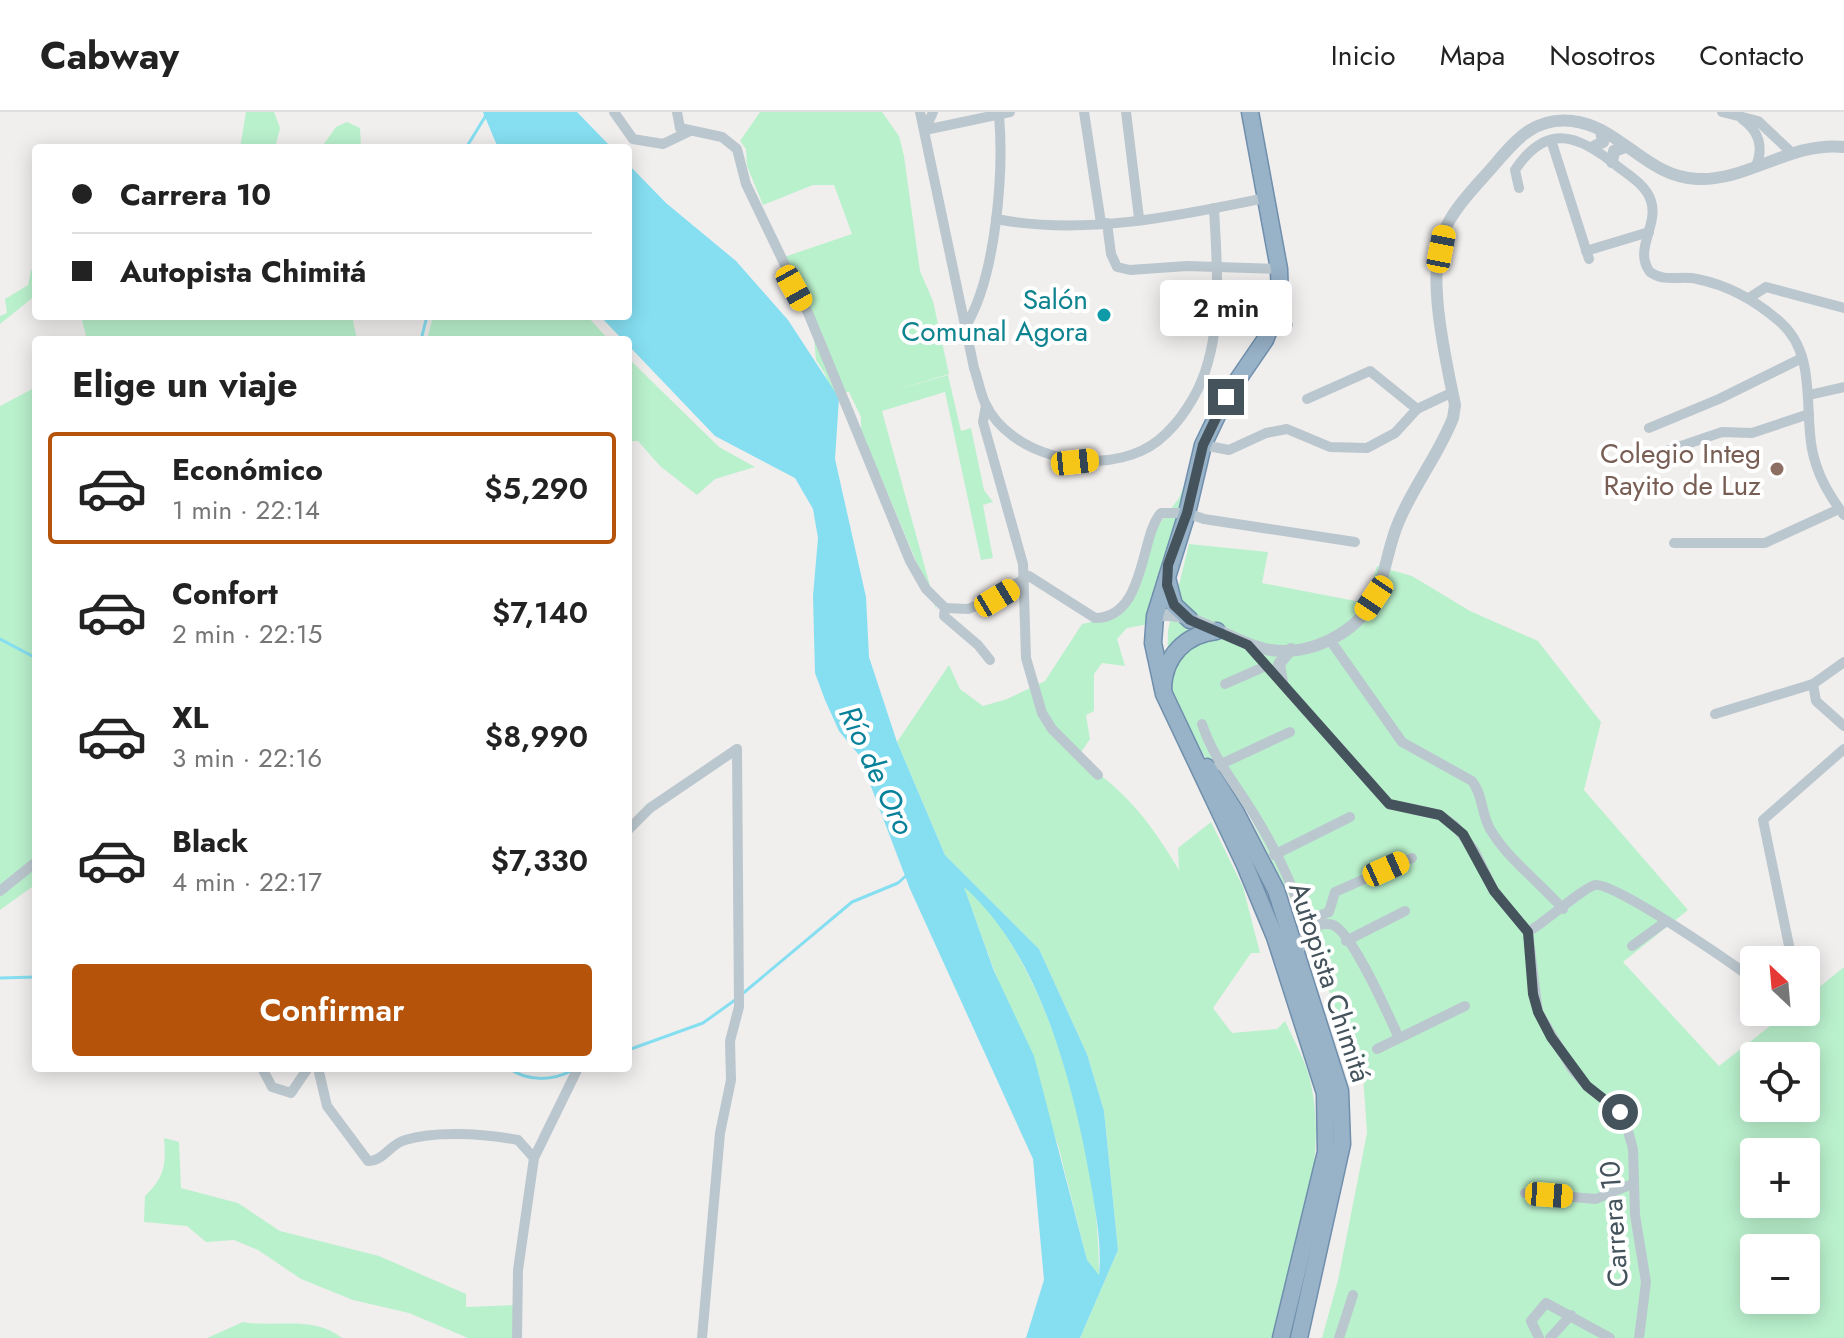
<!DOCTYPE html>
<html lang="es">
<meta charset="utf-8">
<style>
:root{--surface:#fff;--page:#f2f2f2;--text:#222;--muted:#767676;--line:#e0e0e0;--accent:#b45309}
body{margin:0;font-family:Jost,sans-serif;background:var(--page);color:var(--text);height:100vh;display:flex;flex-direction:column;font-size:30px;white-space:nowrap}
*{box-sizing:border-box;margin:0}
p{font-size:26px;color:var(--muted)}
.icon{flex:none;width:44px;height:44px;fill:none;stroke:currentColor;stroke-width:2;stroke-linecap:round;stroke-linejoin:round}
.map{position:relative;flex:1;overflow:hidden}
.sheet{position:absolute;left:32px;top:224px;width:600px;height:736px;display:flex;flex-direction:column;background:var(--surface);border-radius:8px;box-shadow:0 4px 20px #0003}
.sheet>*{flex:none}
.top-card{position:absolute;left:32px;top:32px;width:600px;height:176px;border-radius:8px;box-shadow:0 4px 20px #0003;display:grid;align-content:center;height:176px;padding:0 40px;background:var(--surface)}
.needle{width:52px;rotate:334deg}
.fabs{position:absolute;left:1740px;top:834px;display:grid;gap:16px}
.fabs a{display:grid;place-items:center;width:80px;height:80px;border-radius:8px;background:var(--surface);box-shadow:0 4px 20px #0003;font-size:40px}
.end{position:absolute;width:36px;height:36px;margin:-18px;border:10px solid #45535d;background:#fff;box-shadow:0 0 0 4px #fff}
.from{border-radius:50%}
.bubble{position:absolute;height:56px;border-radius:8px;background:var(--surface);box-shadow:0 4px 20px #0003;font-size:26px;font-weight:600;line-height:56px;text-align:center}
.car{position:absolute;width:24px;height:48px;margin:-24px -12px;border-radius:10px;box-shadow:0 0 6px 2px #0007;background:linear-gradient(#f5c518 24%,#345 0 40%,#f5c518 0 76%,#345 0 86%,#f5c518 0)}
.top-card b{display:flex;align-items:center;gap:28px;height:76px;font-size:30px}
.top-card b+b{border-top:2px solid var(--line)}
.top-card i{width:20px;height:20px;background:var(--text)}
ul{padding:0;list-style:none}
li{display:flex;align-items:center;gap:24px;height:112px;margin:0 16px 12px;padding:0 24px;border:4px solid transparent;border-radius:8px}
li div{flex:1}
li b{display:block;font-size:30px}
li em{font-style:normal;font-weight:600}
li.on{border-color:var(--accent)}
li>.icon{width:72px;height:72px;stroke-width:1.5}
h2{padding:0 40px;font-size:36px;line-height:96px}
.cta{display:flex;gap:16px;margin-top:auto;padding:16px 40px}
.cta a{flex:1;height:92px;border-radius:8px;background:var(--accent);color:#fff;font-size:32px;font-weight:600;line-height:92px;text-align:center}
header{display:flex;align-items:center;gap:48px;box-sizing:border-box;height:112px;padding:0 40px;background:var(--surface);border-bottom:2px solid var(--line)}
header strong{font-size:38px}
nav{display:flex;gap:44px;margin-inline-start:auto;font-size:28px}
.map>svg:first-child{display:block}
.green{fill:#baf1cd;fill-rule:evenodd}
.water{fill:#85dff1;fill-rule:evenodd}
.lines{fill:none;stroke-linecap:round;stroke-linejoin:round}
.stream{stroke:#85dff1;stroke-width:3}
.trunk-casing{stroke:#6f8fac;stroke-width:19}
.minor{stroke:#bbc7ce;stroke-width:10}
.tertiary{stroke:#bbc7ce;stroke-width:12}
.trunk{stroke:#98b2c8;stroke-width:16}
.route{stroke:#45535d;stroke-width:10}
.culture-dot{fill:#0f9aa8;stroke:#fff;stroke-width:3}
.education-dot{fill:#8d6e63;stroke:#fff;stroke-width:3}
.labels{text-anchor:middle;dominant-baseline:central;stroke-width:8;stroke-linejoin:round;paint-order:stroke}
.culture-label{font-size:28px;fill:#0d838f;stroke:#fff;text-anchor:end}
.education-label{font-size:28px;fill:#785e54;stroke:#fff;text-anchor:end}
.street-label{font-size:28px;fill:#45535d;stroke:#fff}
.water-label{font-size:30px;font-style:italic;fill:#078099;stroke:#fff}
</style>
<header>
<strong>Cabway</strong>
<nav><a>Inicio</a><a>Mapa</a><a>Nosotros</a><a>Contacto</a></nav>
</header>
<div class="map">
<svg width="1844" height="1226" viewBox="0 0 1844 1226">
<rect width="100%" height="100%" fill="#f1eeee"/>
<g class="green">
<polygon points="246,0 274,0 280,16 275,36 240,36"/>
<polygon points="760,0 882,0 899,24 904,44 920,159 933,189 949,262 893,279 948,263 961,319 971,316 984,378 993,390 983,393 993,446 981,448 945,280 882,299 937,499 861,318 861,305 849,280 831,281 825,262 816,248 812,205 781,146 852,122 834,73 813,73 763,93 747,54 746,37 740,29"/>
<polygon points="347,10 360,16 361,36 321,36 336,15"/>
<polygon points="36,154 36,183 0,212 0,204 7,201 5,187 28,173 31,158"/>
<polygon points="81,204 352,204 357,228 87,228"/>
<polygon points="433,204 587,204 609,228 427,228"/>
<polygon points="628,246 719,335 755,355 715,367 697,383 660,354 638,329 628,329"/>
<polygon points="36,275 36,772 0,798 0,294"/>
<path d="M 1199,335 L 1149,512 L 1127,516 L 1117,527 L 1125,554 L 1102,551 L 1094,562 L 1094,599 L 1086,603 L 1090,627 L 1077,646 C 1126,679 1149,708 1179,758 L 1178,736 L 1211,710 L 1243,775 L 1260,841 L 1251,841 L 1213,896 L 1232,921 L 1277,917 L 1285,909 C 1294,929 1307,951 1311,972 C 1329,1055 1293,1146 1273,1226 L 1080,1226 L 1118,1138 L 1104,999 L 1087,942 L 1039,837 L 945,743 L 897,630 L 949,553 L 960,577 L 983,594 L 1007,587 L 1045,569 L 1082,512 L 1119,504 L 1157,415 L 1179,386 Z"/>
<path d="M 1189,432 L 1268,440 L 1262,471 L 1366,491 L 1377,454 L 1412,464 L 1470,499 L 1538,529 L 1601,610 L 1584,678 L 1688,798 L 1623,850 L 1719,954 L 1788,900 L 1806,900 L 1806,886 L 1844,855 L 1844,1226 L 1322,1226 L 1338,1168 L 1367,1021 L 1363,963 L 1292,789 L 1244,693 L 1203,642 L 1167,568 L 1168,518 ZM 1754,944 L 1806,944 L 1806,996 L 1754,996 ZM 1754,1040 L 1806,1040 L 1806,1092 L 1754,1092 ZM 1754,1136 L 1806,1136 L 1806,1188 L 1754,1188 Z"/>
<path d="M 963,773 C 973,783 985,793 993,804 C 1060,896 1100,1051 1099,1164 L 1087,1148 L 1058,1033 Z"/>
<path d="M 164,1026 L 179,1030 L 181,1076 L 238,1091 L 280,1119 L 379,1144 L 466,1182 L 466,1195 L 516,1193 L 515,1226 L 468,1226 L 409,1201 L 353,1188 L 301,1167 L 258,1138 L 234,1128 L 206,1130 L 187,1114 L 144,1110 L 145,1084 C 165,1065 166,1052 164,1026 Z"/>
<path d="M 243,1210 C 277,1216 313,1203 342,1226 L 207,1226 Z"/>
</g>
<g class="water">
<polygon points="483,0 577,0 612,36 498,36"/>
<path d="M 628,52 L 666,91 L 736,149 L 788,208 L 839,286 L 835,347 L 866,485 L 869,545 L 897,630 L 945,743 L 1039,837 L 1087,942 L 1104,999 L 1118,1138 L 1080,1226 L 1026,1226 L 1044,1168 L 1033,1047 L 910,777 L 859,643 L 839,619 L 825,588 L 815,561 L 813,484 L 818,426 L 813,397 L 795,366 L 715,324 L 628,233 L 628,228 L 623,228 L 600,204 L 628,204 ZM 964,775 C 1041,842 1074,975 1091,1072 C 1096,1103 1102,1132 1099,1163 L 1087,1148 L 1034,944 L 994,859 Z"/>
</g>
<g class="lines">
<g class="stream">
<polyline points="466,36 488,0"/>
<polyline points="421,228 427,204"/>
<polyline points="0,527 36,546"/>
<polyline points="0,866 36,865"/>
<polyline points="741,883 852,790 898,771 908,762"/>
<polyline points="628,938 703,911 735,888"/>
<path d="M 509,956 C 527,970 553,969 573,958"/>
</g>
<defs>
<g id="trunk">
<polyline points="1250,0 1279,157 1280,189 1265,228 1226,285 1203,333 1187,401 1155,504 1153,531 1164,582 1245,753 1275,825 1325,981 1326,1040 1281,1226"/>
<polyline points="1167,466 1174,493 1190,508"/>
<path d="M 1163,576 C 1164,544 1186,522 1217,519"/>
<polyline points="1207,655 1235,699 1276,778 1340,979 1342,1032 1299,1226"/>
</g>
</defs>
<use href="#trunk" class="trunk-casing"/>
<g class="minor">
<polyline points="614,0 633,27 663,32 688,20"/>
<polyline points="677,0 680,16 722,25 737,37 746,72 809,203 910,449 926,477 945,496 944,504 978,533 990,548"/>
<path d="M 920,0 L 974,256 C 978,267 980,280 985,291 C 1010,344 1091,362 1141,339 C 1166,328 1186,301 1198,277 C 1224,223 1217,154 1214,96"/>
<polyline points="1084,0 1101,111"/>
<polyline points="1126,0 1139,106"/>
<polyline points="1722,0 1758,9 1792,41"/>
<path d="M 1742,7 C 1759,19 1764,35 1756,54"/>
<polyline points="925,18 1010,0"/>
<polyline points="925,18 933,0"/>
<polyline points="1551,28 1589,147"/>
<path d="M 1519,76 L 1515,58 C 1547,10 1579,23 1617,54 C 1630,64 1646,73 1651,89 C 1659,113 1633,138 1650,160 C 1665,171 1681,163 1697,167 C 1727,173 1756,189 1779,209 C 1817,241 1804,295 1812,337 C 1817,363 1829,383 1844,403"/>
<path d="M 996,107 C 1084,124 1178,104 1265,86"/>
<polyline points="1107,111 1111,142 1117,155 1130,158 1187,154 1279,157"/>
<polyline points="1586,139 1649,120"/>
<polyline points="1749,186 1766,175 1844,196"/>
<polyline points="1275,208 1288,213"/>
<path d="M 967,212 C 996,162 1004,61 999,3"/>
<polyline points="1809,283 1844,275"/>
<polyline points="1307,287 1370,259 1417,297"/>
<polyline points="986,293 983,310 1023,452 1026,546 1042,601 1052,617 1098,663"/>
<polyline points="1649,316 1719,287 1802,246"/>
<polyline points="1203,333 1229,338 1266,321 1287,317 1330,335 1367,336 1395,321 1417,297 1453,280"/>
<polyline points="1643,347 1722,320 1752,321 1809,302"/>
<polyline points="1674,431 1765,431 1839,397"/>
<path d="M 945,496 L 968,497 L 981,492 L 1029,464 L 1095,506 C 1146,506 1140,423 1161,401 L 1187,401 L 1204,407 L 1355,430"/>
<path d="M 1330,528 L 1402,630 L 1472,669 C 1483,683 1481,701 1490,717 C 1509,749 1539,769 1563,797"/>
<polyline points="1248,533 1389,692 1440,703 1455,714 1474,738 1494,779 1528,820 1538,900 1572,957 1587,974 1620,1000 1628,1019 1633,1037 1635,1103 1646,1170 1639,1226"/>
<polyline points="1225,572 1266,554"/>
<polyline points="1813,572 1816,589 1844,614"/>
<polyline points="1715,602 1813,572 1844,550"/>
<path d="M 1202,612 C 1212,642 1228,662 1245,688 C 1269,725 1296,775 1306,819"/>
<polyline points="1219,653 1290,620"/>
<polyline points="628,718 650,696 737,637"/>
<polyline points="1274,743 1350,705"/>
<polyline points="0,779 36,750"/>
<polyline points="1304,810 1329,800 1335,780 1412,746"/>
<path d="M 1528,820 C 1544,811 1583,776 1595,773 C 1613,769 1733,852 1754,868"/>
<polyline points="1346,829 1405,799"/>
<polyline points="1632,834 1665,810"/>
<path d="M 1298,841 L 1308,816 C 1315,814 1325,810 1333,813 C 1353,821 1389,905 1399,926"/>
<polyline points="1792,848 1763,708 1844,637"/>
<polyline points="1377,937 1465,894"/>
<polyline points="262,956 272,975 291,981 308,956"/>
<path d="M 318,956 L 327,994 L 368,1049 C 384,1049 390,1032 405,1028 C 438,1018 485,1022 518,1028 L 534,1046"/>
<polyline points="1525,1081 1596,1087 1632,1072"/>
<polyline points="517,1226 518,1158 534,1046 578,956"/>
<polyline points="702,1226 720,1021 731,968 730,929 739,895 737,637"/>
<polyline points="1339,1226 1353,1183"/>
<polyline points="1539,1226 1531,1209 1546,1191 1610,1226"/>
<polyline points="1550,1226 1571,1203"/>
</g>
<g class="tertiary">
<polyline points="1593,35 1603,30 1601,18"/>
<polyline points="1612,50 1614,39 1625,35"/>
<path d="M 1155,504 C 1193,497 1229,529 1265,537 C 1306,546 1356,523 1375,485 C 1386,462 1388,433 1399,409 C 1414,373 1439,342 1453,306 L 1455,293 C 1446,248 1423,154 1447,113 C 1459,90 1480,70 1496,51 C 1517,26 1536,5 1572,9 C 1620,14 1646,65 1697,67 C 1749,69 1791,29 1844,35"/>
<polyline points="1282,570 1279,552 1291,537"/>
</g>
<use href="#trunk" class="trunk"/>
</g>
<g class="lines">
<polyline class="route" points="1226,285 1203,333 1187,401 1168,453 1167,473 1174,493 1190,508 1248,533 1389,692 1440,703 1463,722 1494,779 1528,820 1533,882 1538,900 1551,925 1587,974 1620,1000"/>
</g>
<circle class="culture-dot" cx="1104" cy="203" r="8"/>
<circle class="education-dot" cx="1777" cy="357" r="8"/>
<g class="labels">
<g class="culture-label">
<text x="1088" y="187">Salón<tspan x="1088" dy="32">Comunal Agora</tspan></text>
</g>
<g class="education-label">
<text x="1761" y="341">Colegio Integ<tspan x="1761" dy="32">Rayito de Luz</tspan></text>
</g>
<g class="street-label">
<text transform="translate(1330 870) rotate(72)">Autopista Chimitá</text>
<text transform="translate(1614 1112) rotate(-94)">Carrera 10</text>
</g>
<g class="water-label">
<text transform="translate(877 658) rotate(65)">Río de Oro</text>
</g>
</g>
</svg>
<div class="fabs">
<a><svg class="needle" viewBox="-14 -14 28 28"><path d="M0-13l5 13h-10z" fill="#e53935"/><path d="M0 13l5-13h-10z" fill="#767676"/></svg></a>
<a><svg class="icon" aria-label="locate" viewBox="0 0 24 24"><circle cx="12" cy="12" r="6"/><path d="M12 2v4M12 18v4M2 12h4M18 12h4"/></svg></a>
<a>+</a>
<a>−</a>
</div>
<i class="end from" style="left:1620px;top:1000px"></i>
<i class="end" style="left:1226px;top:285px"></i>
<div class="bubble" style="left:1160px;top:168px;width:132px">2 min</div>
<i class="car" style="left:1441px;top:137px;rotate:11deg"></i>
<i class="car" style="left:794px;top:176px;rotate:151deg"></i>
<i class="car" style="left:1075px;top:350px;rotate:84deg"></i>
<i class="car" style="left:997px;top:486px;rotate:59deg"></i>
<i class="car" style="left:1374px;top:486px;rotate:214deg"></i>
<i class="car" style="left:1386px;top:757px;rotate:66deg"></i>
<i class="car" style="left:1549px;top:1083px;rotate:94deg"></i>
<div class="top-card">
<b><i class="from"></i>Carrera 10</b>
<b><i></i>Autopista Chimitá</b>
</div>
<section class="sheet">
<h2>Elige un viaje</h2>
<ul>
<li class="on"><svg class="icon" aria-label="car" viewBox="0 0 24 24"><path d="M5 17H2v-5l4-1 3-4h7l3 4 3 1v5h-3M9 17h6M6 11h13"/><circle cx="7" cy="17" r="2"/><circle cx="17" cy="17" r="2"/></svg><div><b>Económico</b><p>1 min · 22:14</p></div><em>$5,290</em></li>
<li><svg class="icon" aria-label="car" viewBox="0 0 24 24"><path d="M5 17H2v-5l4-1 3-4h7l3 4 3 1v5h-3M9 17h6M6 11h13"/><circle cx="7" cy="17" r="2"/><circle cx="17" cy="17" r="2"/></svg><div><b>Confort</b><p>2 min · 22:15</p></div><em>$7,140</em></li>
<li><svg class="icon" aria-label="car" viewBox="0 0 24 24"><path d="M5 17H2v-5l4-1 3-4h7l3 4 3 1v5h-3M9 17h6M6 11h13"/><circle cx="7" cy="17" r="2"/><circle cx="17" cy="17" r="2"/></svg><div><b>XL</b><p>3 min · 22:16</p></div><em>$8,990</em></li>
<li><svg class="icon" aria-label="car" viewBox="0 0 24 24"><path d="M5 17H2v-5l4-1 3-4h7l3 4 3 1v5h-3M9 17h6M6 11h13"/><circle cx="7" cy="17" r="2"/><circle cx="17" cy="17" r="2"/></svg><div><b>Black</b><p>4 min · 22:17</p></div><em>$7,330</em></li>
</ul>
<div class="cta"><a>Confirmar</a></div>
</section>
</div>
